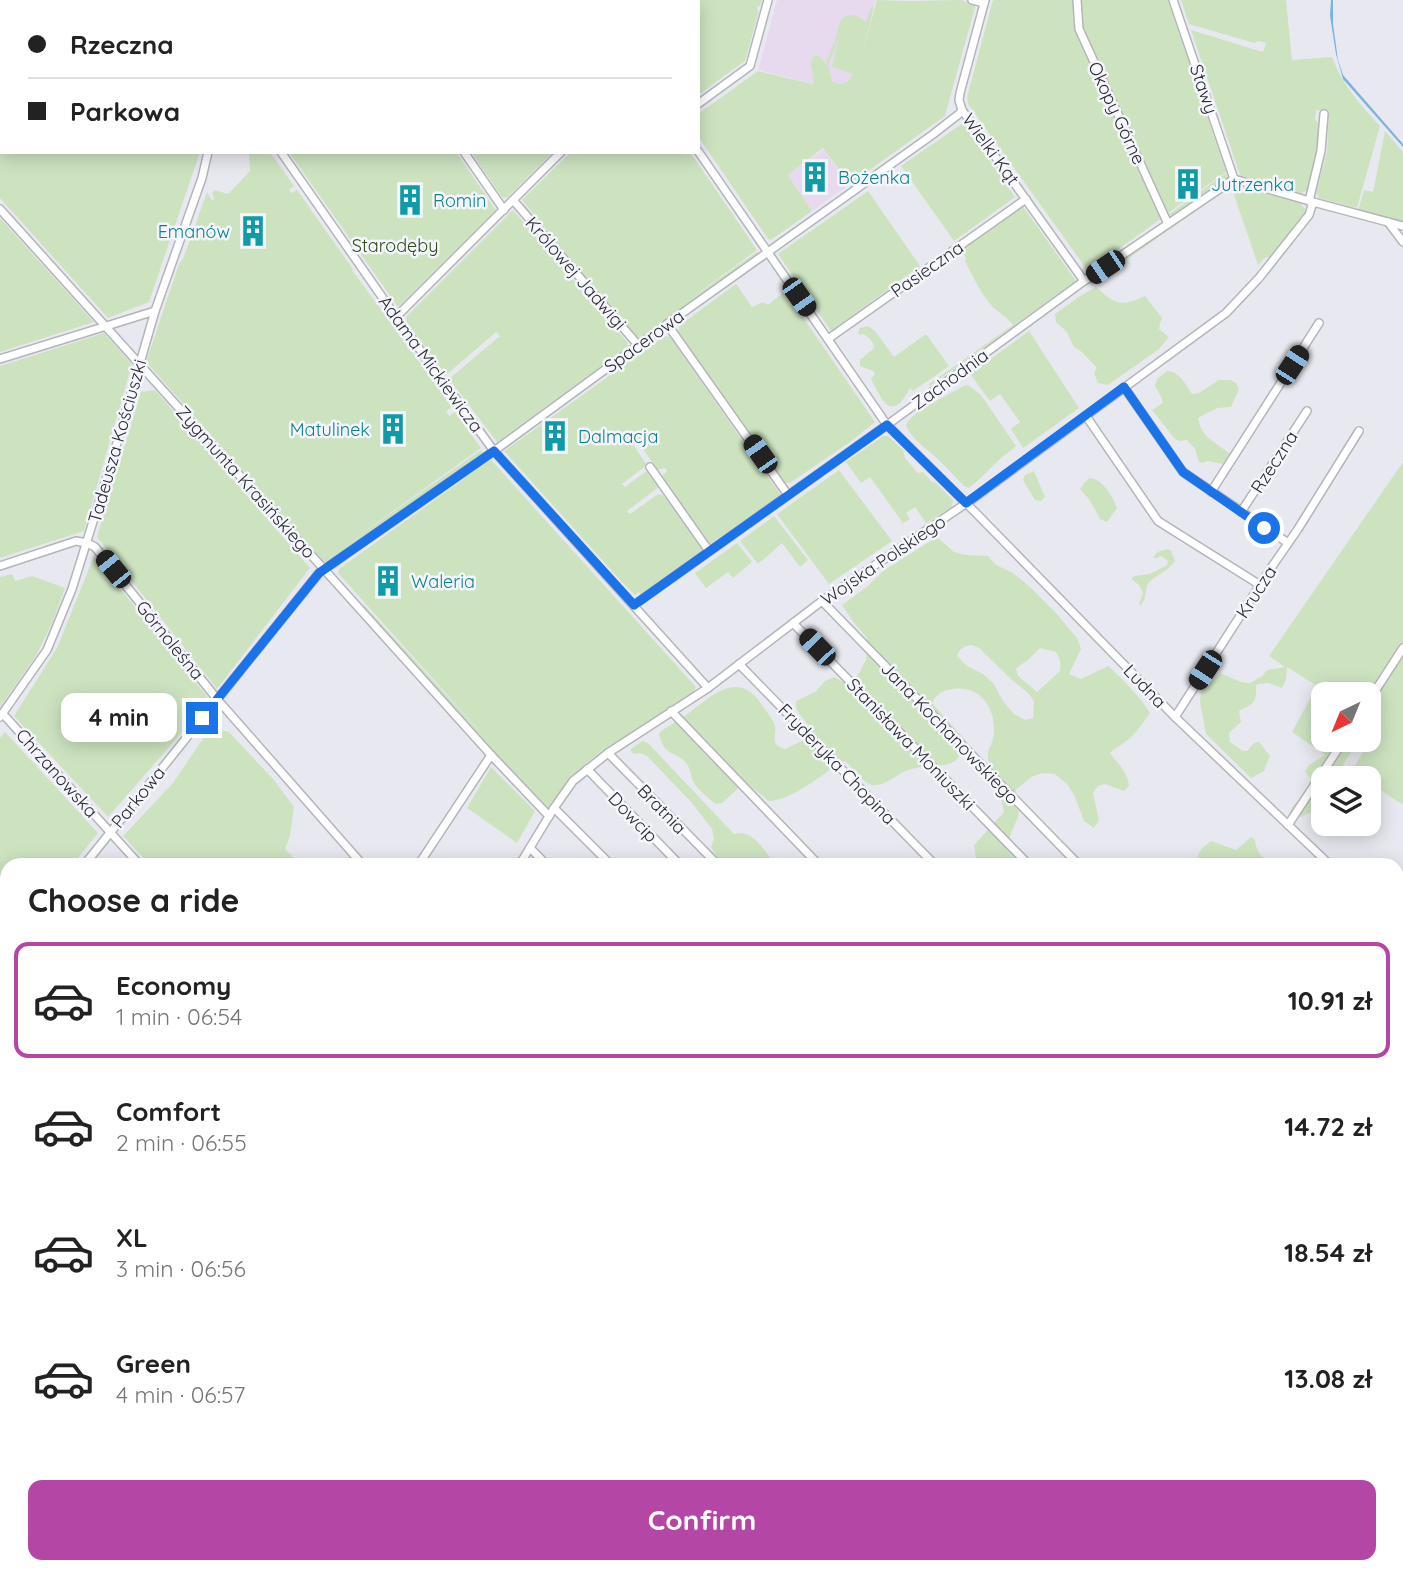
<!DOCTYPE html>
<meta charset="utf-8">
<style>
:root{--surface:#fff;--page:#f2f2f2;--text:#222;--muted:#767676;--line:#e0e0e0;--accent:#b447a6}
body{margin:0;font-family:Quicksand,sans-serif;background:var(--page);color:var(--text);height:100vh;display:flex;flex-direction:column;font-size:26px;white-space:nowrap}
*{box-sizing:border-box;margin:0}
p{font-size:23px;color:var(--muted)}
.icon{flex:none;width:38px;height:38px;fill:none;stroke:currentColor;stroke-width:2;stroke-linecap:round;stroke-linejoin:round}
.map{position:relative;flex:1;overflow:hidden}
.details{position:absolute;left:0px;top:858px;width:1404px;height:716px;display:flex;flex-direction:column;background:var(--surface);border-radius:21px 21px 0 0;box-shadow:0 4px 18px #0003}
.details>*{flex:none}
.top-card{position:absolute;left:0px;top:0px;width:700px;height:154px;box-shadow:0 4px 18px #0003;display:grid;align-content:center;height:154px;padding:0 28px;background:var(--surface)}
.needle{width:46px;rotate:223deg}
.buttons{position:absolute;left:1311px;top:682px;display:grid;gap:14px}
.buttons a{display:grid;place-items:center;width:70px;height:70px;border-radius:14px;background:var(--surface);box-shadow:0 4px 18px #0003;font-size:35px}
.end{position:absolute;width:32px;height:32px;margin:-16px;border:9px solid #1a73e8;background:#fff;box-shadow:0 0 0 4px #fff}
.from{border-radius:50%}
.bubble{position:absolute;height:49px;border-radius:14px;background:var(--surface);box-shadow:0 4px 18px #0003;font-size:23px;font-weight:700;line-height:49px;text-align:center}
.car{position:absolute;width:21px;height:42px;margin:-21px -10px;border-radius:9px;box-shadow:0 0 5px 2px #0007;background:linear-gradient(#222 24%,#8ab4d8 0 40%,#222 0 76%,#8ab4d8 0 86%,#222 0)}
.top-card b{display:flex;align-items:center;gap:24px;height:66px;font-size:26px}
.top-card b+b{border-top:2px solid var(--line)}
.top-card i{width:18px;height:18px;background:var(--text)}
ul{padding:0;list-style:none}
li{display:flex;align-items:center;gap:21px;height:116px;margin:0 14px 10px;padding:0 14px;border:4px solid transparent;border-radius:14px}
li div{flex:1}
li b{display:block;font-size:26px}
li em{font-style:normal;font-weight:700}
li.current{border-color:var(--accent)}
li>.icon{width:63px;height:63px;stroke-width:1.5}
h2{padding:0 28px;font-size:32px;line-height:84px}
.primary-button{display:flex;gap:14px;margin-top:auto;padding:14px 28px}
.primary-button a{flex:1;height:80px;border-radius:14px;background:var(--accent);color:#fff;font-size:28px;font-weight:700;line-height:80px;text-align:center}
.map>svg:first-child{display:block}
.education{fill:#e7daee}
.green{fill:#cde3c0;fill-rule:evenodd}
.water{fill:#7bb3dc}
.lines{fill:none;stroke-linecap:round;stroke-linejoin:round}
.minor-casing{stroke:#b4b5bb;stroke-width:10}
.minor{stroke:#fff;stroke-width:7}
.route{stroke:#1a73e8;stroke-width:9}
.labels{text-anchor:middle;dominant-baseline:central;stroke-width:5;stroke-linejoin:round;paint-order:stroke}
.street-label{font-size:18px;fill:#2b2c2e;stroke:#f5f6fd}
.culture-label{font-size:18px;fill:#0d838f;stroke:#f5f6fd;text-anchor:start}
.park-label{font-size:18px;fill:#2e4d15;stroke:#f5f6fd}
</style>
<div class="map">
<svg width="1403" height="1573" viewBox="0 0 1403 1573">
<rect width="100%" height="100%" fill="#e8e9f0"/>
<g class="education">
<polygon points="777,0 876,0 851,93 758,70"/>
<polygon points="824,149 849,185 812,211 788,175"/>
</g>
<g class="green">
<polygon points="359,0 576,0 577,2 361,2"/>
<polygon points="597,0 762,0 760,6 758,6 757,10 759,11 745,61 698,95 698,2 598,2"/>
<path d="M 877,0 L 910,1 L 960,0 L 976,4 L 945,116 L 850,184 L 823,148 L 788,175 L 812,211 L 771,240 L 768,239 L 698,136 L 698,114 L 758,71 L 813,84 C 816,71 805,66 815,55 L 819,56 L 826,64 C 829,55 833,46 836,37 C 838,32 838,25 841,20 C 848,11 860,16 866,22 L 871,7 L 874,7 L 863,51 ZM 839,37 L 832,67 L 853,74 L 848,82 L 840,84 L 832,82 L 831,75 L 828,66 Z"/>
<polygon points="993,0 1073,0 1074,29 1162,218 1088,271 968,104 967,97"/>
<polygon points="1081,0 1168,0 1226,172 1168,213 1082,26"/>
<path d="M 1181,0 L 1286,0 L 1292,60 L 1332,57 C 1343,86 1359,103 1380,126 L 1357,208 L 1319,198 L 1316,193 L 1327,152 L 1329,111 L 1316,110 L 1315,119 L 1319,124 L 1318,150 L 1307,190 L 1302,193 L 1301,197 L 1240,178 L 1273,185 L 1240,175 L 1191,30 L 1263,52 L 1266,43 L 1258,41 L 1254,43 L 1189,24 Z"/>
<polygon points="0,27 2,29 2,152 200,152 149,302 108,318 0,198"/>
<polygon points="963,123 1015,197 954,241 901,166"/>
<polygon points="1385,131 1403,152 1403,223 1358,211 1364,190 1373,192"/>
<polygon points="249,152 270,152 294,186 289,190 291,193 297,190 353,269 352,270 452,407 446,411 449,416 455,412 481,448 339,550 481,450 484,454 327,562 324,562 146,362 179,264 183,259 207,192 212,200 214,199 212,193 214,190 228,194 250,171"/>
<polygon points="289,152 456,152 496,210 398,307"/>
<polygon points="471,152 553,152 507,198 502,197"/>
<polygon points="571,152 690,152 757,250 683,304 757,252 758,253 639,339 636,338 522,206 524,204 561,246 522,200"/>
<polygon points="1226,173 1228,179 1170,218 1168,215"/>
<polygon points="1230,185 1231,186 1091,285 1089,282"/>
<polygon points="1236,185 1300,203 1305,209 1304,217 1272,257 1264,258 1258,265 1231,186"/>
<polygon points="868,191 920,266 831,331 778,254"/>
<path d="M 1022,205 L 1076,281 L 930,386 L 929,384 L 1013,325 C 1007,317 999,313 992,306 C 980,293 973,276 965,261 L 966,258 L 960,249 Z"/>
<polygon points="513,210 628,343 627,344 629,346 497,442 449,379 500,336 496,332 446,375 406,321 407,316"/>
<polygon points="0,218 94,322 0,352"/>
<polygon points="736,284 752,307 763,302 768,305 785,291 875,422 850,442 790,483 785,483 678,331 680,325"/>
<path d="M 1096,287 C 1116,305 1121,307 1145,296 L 1162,318 L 1160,324 L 1159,329 L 1169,337 L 1159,349 L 1108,385 L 1098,383 L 1094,373 L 1097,368 L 1082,352 L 1074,347 L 1067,332 L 1056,322 L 1055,314 L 1080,296 Z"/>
<path d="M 868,326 L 875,331 L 894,357 L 926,334 L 949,366 L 913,391 L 910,388 C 892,422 883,403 871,379 L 875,374 L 873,371 L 860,366 L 860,360 L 874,348 C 873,341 869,337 863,334 L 860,335 L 858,333 L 860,328 Z"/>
<polygon points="1029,331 1079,408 1023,448 1011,429 1020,422 1000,394 990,401 970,374"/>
<polygon points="104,333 132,364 84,531 0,558 0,366"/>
<polygon points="665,336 670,337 780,494 779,497 709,545 662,476 667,471 665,468 658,470 634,437 630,440 647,465 622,484 625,487 648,470 659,487 627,511 630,514 658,494 663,495 703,548 701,553 642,596 639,592 635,595 621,581 504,451"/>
<path d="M 1167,371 C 1179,371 1186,385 1192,394 L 1199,393 L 1219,380 L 1231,380 L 1236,383 L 1239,389 L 1231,407 L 1217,408 L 1198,418 C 1201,438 1216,442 1230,454 L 1224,464 L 1207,461 L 1203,463 L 1199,462 L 1195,449 L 1187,440 L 1180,441 L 1175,439 L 1152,410 L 1163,403 L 1161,397 L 1155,386 L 1157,379 Z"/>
<path d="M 968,385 L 981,395 L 1016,446 C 1011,451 1004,455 999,460 C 989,470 980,479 969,488 L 964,486 C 956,478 949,470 941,462 C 929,450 912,441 906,425 C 913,410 948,396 963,386 Z"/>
<polygon points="155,390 310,568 217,689 97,537 141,392"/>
<polygon points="883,436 888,436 903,450 905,458 918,473 923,472 932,482 936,483 953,500 952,507 926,523 915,507 906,513 910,519 903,523 870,477 861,483 846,462"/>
<polygon points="490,460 492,461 696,687 693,693 600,752 567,781 548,809 545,807 362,606 364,605 495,748 338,573 339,569"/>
<path d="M 1403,462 L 1403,805 L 1369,782 L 1368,779 L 1363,779 L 1351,771 L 1381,724 L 1371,716 L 1369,721 L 1368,695 L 1323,695 L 1323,740 L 1359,740 L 1344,763 L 1336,779 L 1323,779 L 1323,817 L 1309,813 L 1301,817 L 1289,813 L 1294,804 L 1301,800 L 1311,780 L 1305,771 L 1309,765 L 1325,755 L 1292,732 L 1317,686 L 1287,667 L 1286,680 L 1282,688 L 1269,683 L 1258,684 L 1256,686 C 1257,704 1253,703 1239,711 L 1241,722 L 1229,733 L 1230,742 L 1243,751 L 1247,751 L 1254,743 L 1259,742 L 1270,756 L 1264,771 L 1251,778 L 1206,734 L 1200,702 L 1201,692 L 1220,673 L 1241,682 L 1250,683 L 1262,676 L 1267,670 L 1285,667 L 1269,656 Z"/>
<polygon points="839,470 892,541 829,584 777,514"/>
<polygon points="1034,471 1045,497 1041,501 1035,500 1023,480 1025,475"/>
<path d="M 1090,478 C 1104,480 1112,496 1117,508 L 1107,522 L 1100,519 L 1089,499 L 1080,489 L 1084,483 Z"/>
<polygon points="774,516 808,560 800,567 782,543 758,564 740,541"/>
<path d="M 937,537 L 954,552 L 966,555 L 988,556 L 996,565 L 1013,573 L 1029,586 L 1056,613 L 1077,638 L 1081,649 L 1069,674 L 1081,679 L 1108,666 C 1119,675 1144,701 1150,713 C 1143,723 1135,735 1125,742 C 1120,746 1115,748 1110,753 C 1118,764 1128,772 1129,786 L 1124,791 L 1105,784 L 1098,786 L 1093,793 L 1099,820 L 1094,828 L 1084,821 L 1075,797 L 1068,785 L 1055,774 L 1042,773 L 1031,777 L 1016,790 L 1019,814 L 1005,848 L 1019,864 L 977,864 L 974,845 L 1004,812 C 1002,799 998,787 994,775 C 992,769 987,760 988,754 C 988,749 992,743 993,739 C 998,712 983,685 953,689 C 943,690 936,694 932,703 L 966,741 C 963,749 960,760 951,763 C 939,768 922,765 908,770 C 896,774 887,786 873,785 C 864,784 853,768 845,761 C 821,773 797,799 769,801 L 750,786 L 743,784 L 722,803 L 715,804 C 708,797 699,791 694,783 C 691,778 691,771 688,766 C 678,749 663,759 659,733 C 667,726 677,722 686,715 C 711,697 738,668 762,705 C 766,711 771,717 774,723 C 779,734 767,744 785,749 L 806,739 L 809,726 C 803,717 795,713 796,701 L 815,692 L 825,681 L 834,677 L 844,682 L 858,675 L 866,660 L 867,638 L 854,623 L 842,605 L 868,586 L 883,571 ZM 972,645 L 979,648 L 1011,679 L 1028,693 L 1034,701 L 1033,718 L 1025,720 L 1014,714 L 1003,701 L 994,684 L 983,674 L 967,666 L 957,656 C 960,648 964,646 972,645 ZM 1040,648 L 1056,652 C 1060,659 1061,663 1060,671 L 1037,692 L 1018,676 L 1016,668 L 1028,660 Z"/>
<polygon points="737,543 752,562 733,578 728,572 706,588 695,573"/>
<path d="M 1168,549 L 1171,551 L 1175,561 C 1168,572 1154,575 1148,584 C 1144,592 1148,597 1140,606 L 1139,604 L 1143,593 L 1139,585 L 1131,579 L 1134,576 L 1150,574 L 1167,565 L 1168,561 L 1161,556 L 1157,558 L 1153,558 L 1157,552 Z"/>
<polygon points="94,556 209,699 184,730 108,817 14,716 57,648"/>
<polygon points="12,574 15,581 32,576 65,588 53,621 36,656 0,707 0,577"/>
<polygon points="216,728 229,732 274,780 294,807 290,836 285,849 300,864 149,864 123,836 173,783 204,737"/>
<polygon points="5,732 98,833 73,864 7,864 7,947 0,956 0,738"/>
<path d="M 642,741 L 648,743 L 734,834 C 754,829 764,851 775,864 L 724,864 L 718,858 L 711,847 L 714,839 L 712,829 L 692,803 L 647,756 L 640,753 L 635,754 L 631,752 L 631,749 Z"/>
<polygon points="491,767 535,811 517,843 467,808"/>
<path d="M 1251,837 L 1255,840 C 1258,862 1268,858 1286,864 L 1198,864 C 1196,852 1202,848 1211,841 L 1236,850 Z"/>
<polygon points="1396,1247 1403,1255 1403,1337 1397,1332"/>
<polygon points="0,1272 7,1295 7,1362 0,1378"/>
<polygon points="1397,1343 1403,1350 1403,1573 1401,1573 1394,1566 1396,1566"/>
<polygon points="100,1566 350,1566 352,1573 95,1573"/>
<polygon points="512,1566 561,1566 570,1573 541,1573 533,1569 527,1573 517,1573"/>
<polygon points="905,1566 965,1566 971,1573 912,1573"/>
<polygon points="1019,1566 1130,1566 1136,1573 1024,1573"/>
<polygon points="1184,1566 1259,1566 1267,1573 1191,1573"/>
</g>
<polygon class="water" points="1331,0 1333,0 1333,24 1338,60 1343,75 1403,144 1403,147 1343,79 1336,54 1330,16"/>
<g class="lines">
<defs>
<g id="minor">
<polyline points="87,0 88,2"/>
<polyline points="351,0 352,2"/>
<polyline points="588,0 589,2"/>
<polyline points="972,0 984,3"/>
<polyline points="985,0 960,93 959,100 962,110 1084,281"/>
<polyline points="1077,0 1079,29 1168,224"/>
<polyline points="1173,0 1234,179"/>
<polyline points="241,2 242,0"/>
<polyline points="698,104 750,66 768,0"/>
<polyline points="698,151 887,425 975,512 1175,717 1329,864"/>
<polyline points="281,152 396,317 494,451 708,688"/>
<polyline points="464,152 504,210"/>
<polyline points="1234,179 1313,202 1403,226"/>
<polyline points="513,200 638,345"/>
<polyline points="1309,201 1321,151 1324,114"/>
<polyline points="0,209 491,755 549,816"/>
<polyline points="1388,222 1403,242"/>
<polyline points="396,317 561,152"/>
<polyline points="667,324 788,495"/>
<polyline points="828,339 1026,199"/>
<polyline points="0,359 155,311"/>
<polyline points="1124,387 1183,472 1288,543"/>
<polyline points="1086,416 1158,521 1260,585"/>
<polyline points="650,467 709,551"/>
<polyline points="1211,492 1319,323"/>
<polyline points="1241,512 1307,411"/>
<polyline points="0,566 76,541 87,543 95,547 217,699 362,864"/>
<polyline points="822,601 1078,864"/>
<polyline points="634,605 887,425 1084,281 1234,179"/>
<polyline points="793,623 1028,864"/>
<polyline points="739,664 934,864"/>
<polyline points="1368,702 1403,648"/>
<polyline points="671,711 818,864"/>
<polyline points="3,714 139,864"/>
<polyline points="0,717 47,650 72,589 110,467 155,311 202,178 208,152"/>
<polyline points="1175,717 1271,568 1298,529 1359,431"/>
<polyline points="608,753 717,864"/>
<polyline points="587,769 679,864"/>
<polyline points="554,808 610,864"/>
<polyline points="1288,825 1344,740"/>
<polyline points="530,848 546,864"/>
<polyline points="85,864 319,573 494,451 674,319 932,135 959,114 962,110"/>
<polyline points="419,864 491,755"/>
<polyline points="520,864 554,808 573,781 608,753 708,688 822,601 974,498 1226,313 1259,278 1309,215 1313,202"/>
<polyline points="1396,931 1403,937"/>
<polyline points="0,976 7,967"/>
<polyline points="1396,1070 1403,1077"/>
<polyline points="1396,1189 1403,1196"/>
<polyline points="0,1205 7,1225"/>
<polyline points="1396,1243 1403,1250"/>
<polyline points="1396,1339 1403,1346"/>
<polyline points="0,1517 7,1520"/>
<polyline points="304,1566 311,1573"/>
<polyline points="375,1566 382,1573"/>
<polyline points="474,1566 481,1573"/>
<polyline points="574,1566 579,1573"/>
<polyline points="634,1566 641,1573"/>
<polyline points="719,1566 726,1573"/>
<polyline points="794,1566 799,1573"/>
<polyline points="973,1566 980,1573"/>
<polyline points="1169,1566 1175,1573"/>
<polyline points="1,1573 7,1562"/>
<polyline points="87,1573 92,1566"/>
</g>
</defs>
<use href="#minor" class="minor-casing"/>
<use href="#minor" class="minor"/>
</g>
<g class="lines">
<polyline class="route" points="202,718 319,573 494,451 634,605 887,425 966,503 1124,387 1183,472 1264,528"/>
</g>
<defs>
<symbol id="building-bare" viewBox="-9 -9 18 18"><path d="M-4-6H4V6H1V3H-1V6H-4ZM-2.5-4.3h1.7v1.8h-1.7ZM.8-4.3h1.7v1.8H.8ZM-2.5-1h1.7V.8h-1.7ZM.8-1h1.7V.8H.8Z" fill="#0f9aa8" stroke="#f5f6fd" stroke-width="2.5" paint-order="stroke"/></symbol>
</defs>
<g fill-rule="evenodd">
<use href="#building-bare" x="793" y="155" width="44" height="44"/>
<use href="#building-bare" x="1166" y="162" width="44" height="44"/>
<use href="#building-bare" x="388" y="178" width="44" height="44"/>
<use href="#building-bare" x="231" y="209" width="44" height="44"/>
<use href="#building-bare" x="371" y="407" width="44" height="44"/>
<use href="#building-bare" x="533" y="414" width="44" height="44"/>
<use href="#building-bare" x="366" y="559" width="44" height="44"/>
</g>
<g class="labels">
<g class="street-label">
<text transform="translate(1204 89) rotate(71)">Stawy</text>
<text transform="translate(1117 113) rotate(65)">Okopy Górne</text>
<text transform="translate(991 149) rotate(54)">Wielki Kąt</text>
<text transform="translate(927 269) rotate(-35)">Pasieczna</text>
<text transform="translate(576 273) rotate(49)">Królowej Jadwigi</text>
<text transform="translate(644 341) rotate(-36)">Spacerowa</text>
<text transform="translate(431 364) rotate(54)">Adama Mickiewicza</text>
<text transform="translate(950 379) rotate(-36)">Zachodnia</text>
<text transform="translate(117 441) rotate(-74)">Tadeusza Kościuszki</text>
<text transform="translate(1274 462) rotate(-57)">Rzeczna</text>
<text transform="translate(246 482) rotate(48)">Zygmunta Krasińskiego</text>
<text transform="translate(883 560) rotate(-34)">Wojska Polskiego</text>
<text transform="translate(1256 592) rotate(-57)">Krucza</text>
<text transform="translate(170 640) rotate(51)">Górnoleśna</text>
<text transform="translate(1145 686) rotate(46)">Ludna</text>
<text transform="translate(950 733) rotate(46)">Jana Kochanowskiego</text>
<text transform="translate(911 744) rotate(46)">Stanisława Moniuszki</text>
<text transform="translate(837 764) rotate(46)">Fryderyka Chopina</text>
<text transform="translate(57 773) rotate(48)">Chrzanowska</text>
<text transform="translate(138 797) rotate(-51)">Parkowa</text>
<text transform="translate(662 809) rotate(46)">Bratnia</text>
<text transform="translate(633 817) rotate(46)">Dowcip</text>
</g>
<g class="culture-label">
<text x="838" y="177">Bożenka</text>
<text x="1211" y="184">Jutrzenka</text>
<text x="433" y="200">Romin</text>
<text x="230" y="231" text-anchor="end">Emanów</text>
<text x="370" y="429" text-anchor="end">Matulinek</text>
<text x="578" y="436">Dalmacja</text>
<text x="411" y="581">Waleria</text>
</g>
<g class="park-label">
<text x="395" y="245">Starodęby</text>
</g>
</g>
</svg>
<div class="buttons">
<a><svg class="needle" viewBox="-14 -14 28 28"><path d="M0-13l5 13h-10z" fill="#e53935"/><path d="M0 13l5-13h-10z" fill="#767676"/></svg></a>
<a><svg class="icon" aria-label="layers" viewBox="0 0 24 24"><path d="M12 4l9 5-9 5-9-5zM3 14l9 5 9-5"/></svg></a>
</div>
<i class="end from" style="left:1264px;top:528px"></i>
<i class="end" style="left:202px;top:718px"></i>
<div class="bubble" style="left:61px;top:693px;width:116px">4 min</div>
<i class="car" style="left:1105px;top:267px;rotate:236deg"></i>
<i class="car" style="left:799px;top:297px;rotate:145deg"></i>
<i class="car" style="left:1292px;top:365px;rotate:33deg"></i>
<i class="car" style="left:760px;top:454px;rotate:325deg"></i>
<i class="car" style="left:113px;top:569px;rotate:321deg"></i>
<i class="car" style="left:817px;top:647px;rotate:316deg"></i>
<i class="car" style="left:1205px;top:670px;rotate:213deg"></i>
<div class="top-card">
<b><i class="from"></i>Rzeczna</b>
<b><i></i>Parkowa</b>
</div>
<section class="details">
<h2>Choose a ride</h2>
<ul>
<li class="current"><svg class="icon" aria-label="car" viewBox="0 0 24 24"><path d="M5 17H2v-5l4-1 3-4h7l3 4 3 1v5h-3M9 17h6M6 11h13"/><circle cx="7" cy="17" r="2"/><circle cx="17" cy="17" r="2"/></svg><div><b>Economy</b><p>1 min · 06:54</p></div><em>10.91 zł</em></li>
<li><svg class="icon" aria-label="car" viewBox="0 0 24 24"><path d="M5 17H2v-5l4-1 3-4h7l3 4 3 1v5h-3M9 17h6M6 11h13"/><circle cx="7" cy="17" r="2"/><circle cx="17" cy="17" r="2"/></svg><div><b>Comfort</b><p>2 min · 06:55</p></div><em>14.72 zł</em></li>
<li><svg class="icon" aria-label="car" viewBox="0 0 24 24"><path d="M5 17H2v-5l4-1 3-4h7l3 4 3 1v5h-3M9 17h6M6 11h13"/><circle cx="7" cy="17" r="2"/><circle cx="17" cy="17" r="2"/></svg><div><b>XL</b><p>3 min · 06:56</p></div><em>18.54 zł</em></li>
<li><svg class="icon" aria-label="car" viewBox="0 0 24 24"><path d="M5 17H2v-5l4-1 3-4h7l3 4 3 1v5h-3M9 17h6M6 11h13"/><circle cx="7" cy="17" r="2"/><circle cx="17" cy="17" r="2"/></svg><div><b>Green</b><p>4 min · 06:57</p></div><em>13.08 zł</em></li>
</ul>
<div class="primary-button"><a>Confirm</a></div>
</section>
</div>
